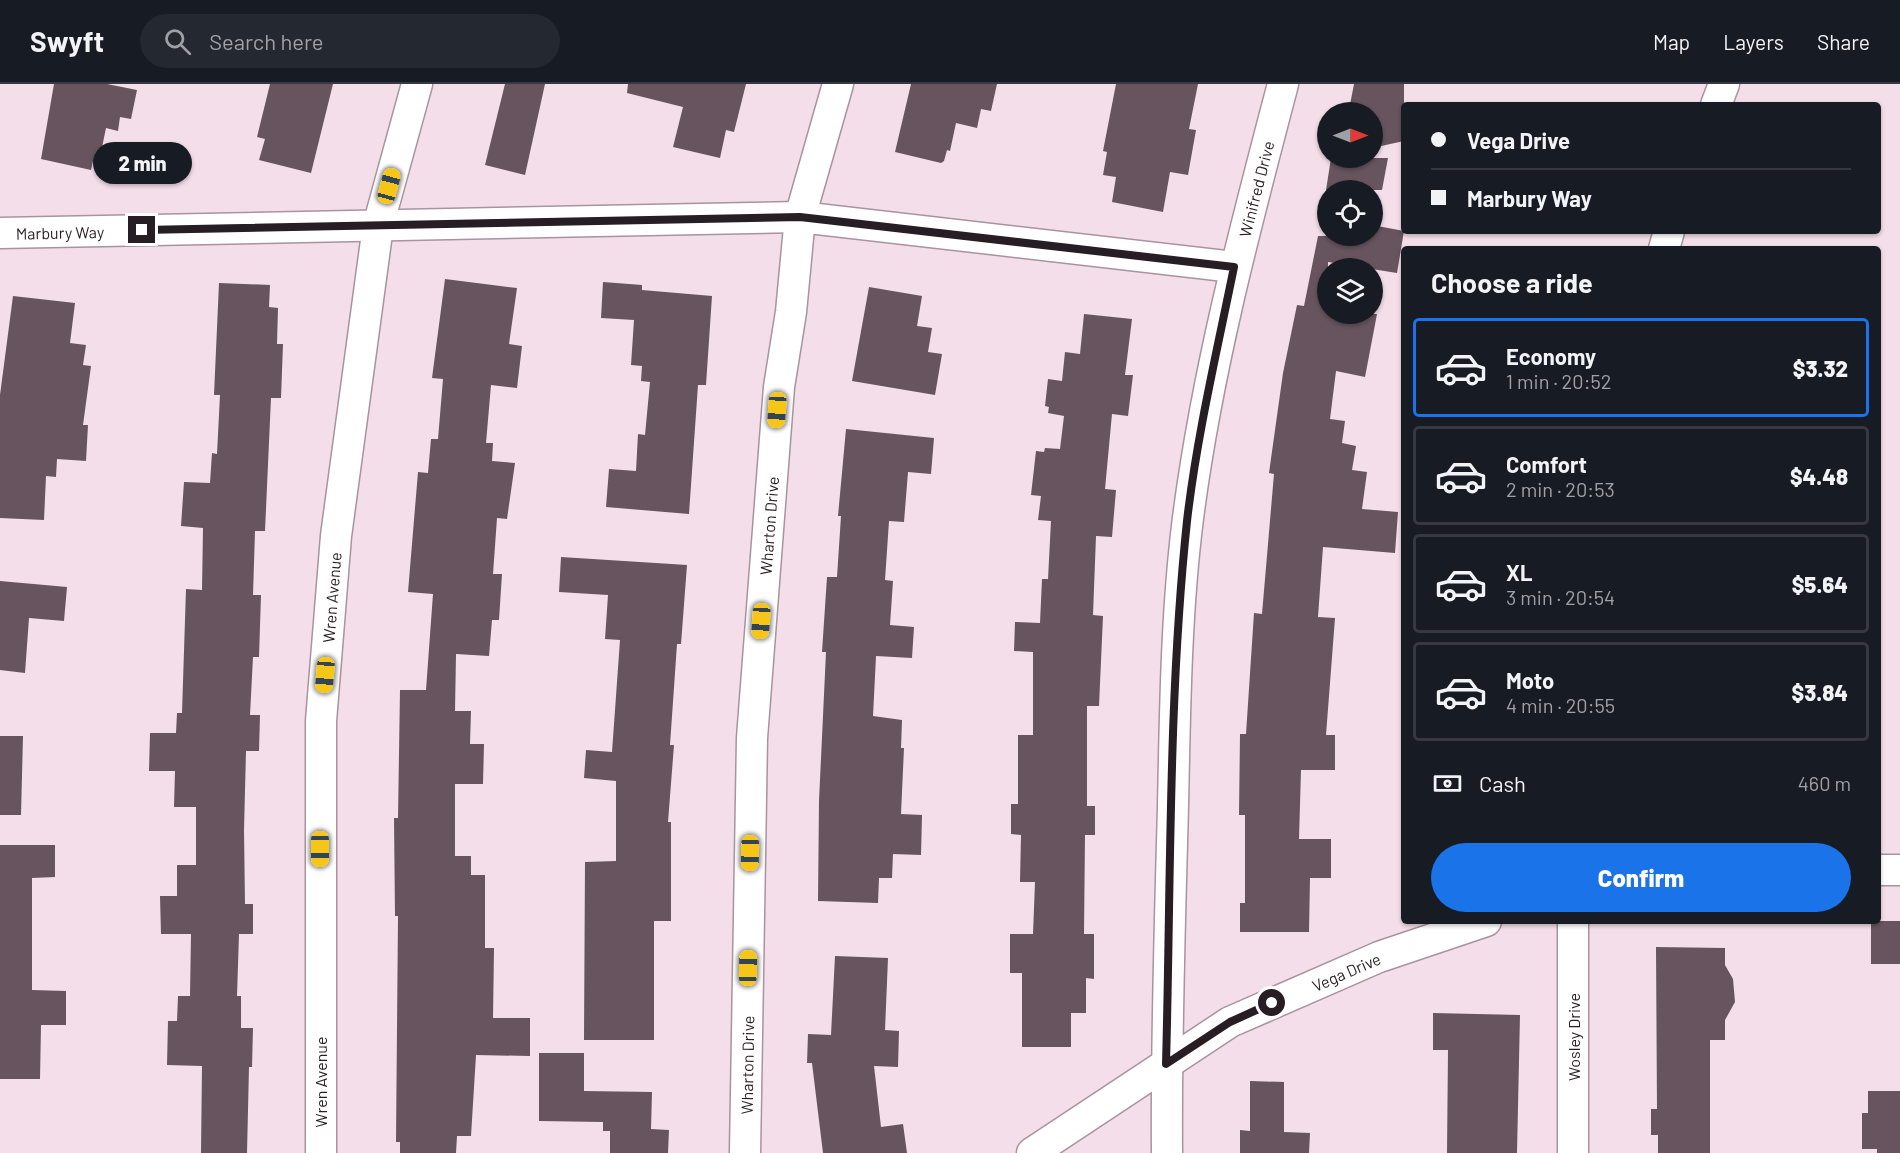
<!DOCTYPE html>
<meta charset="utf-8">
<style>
:root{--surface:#171b24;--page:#242831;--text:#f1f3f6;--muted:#9ea1a6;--line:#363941;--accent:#1a73e8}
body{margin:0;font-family:Barlow,sans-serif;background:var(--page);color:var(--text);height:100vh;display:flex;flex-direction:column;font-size:22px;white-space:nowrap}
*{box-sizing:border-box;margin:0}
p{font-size:20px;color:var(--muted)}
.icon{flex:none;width:33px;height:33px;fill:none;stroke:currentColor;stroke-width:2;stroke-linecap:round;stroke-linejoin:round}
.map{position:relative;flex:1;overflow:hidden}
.sheet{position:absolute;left:1401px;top:162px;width:480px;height:678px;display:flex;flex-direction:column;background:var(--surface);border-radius:6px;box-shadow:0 2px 4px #0004}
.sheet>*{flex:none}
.top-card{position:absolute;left:1401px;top:18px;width:480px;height:132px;border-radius:6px;box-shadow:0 2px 4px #0004;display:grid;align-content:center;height:132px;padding:0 30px;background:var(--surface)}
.needle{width:39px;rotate:90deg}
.controls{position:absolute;left:1317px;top:18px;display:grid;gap:12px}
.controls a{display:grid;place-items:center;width:66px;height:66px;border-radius:50%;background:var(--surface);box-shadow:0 2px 4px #0004;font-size:30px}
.end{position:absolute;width:27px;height:27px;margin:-14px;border:8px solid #261e22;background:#fff;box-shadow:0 0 0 3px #fff}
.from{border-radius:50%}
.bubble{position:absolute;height:42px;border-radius:21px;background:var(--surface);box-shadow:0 2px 4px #0004;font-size:20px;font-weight:800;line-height:42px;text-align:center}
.car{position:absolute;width:18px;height:36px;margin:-18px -9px;border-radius:8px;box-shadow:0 0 4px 2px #0007;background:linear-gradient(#f5c518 24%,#345 0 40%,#f5c518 0 76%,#345 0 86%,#f5c518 0)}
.top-card b{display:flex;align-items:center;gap:21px;height:57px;font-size:22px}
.top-card b+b{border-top:2px solid var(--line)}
.top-card i{width:15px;height:15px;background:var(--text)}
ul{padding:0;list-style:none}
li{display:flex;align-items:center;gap:18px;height:99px;margin:0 12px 9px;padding:0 18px;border:3px solid var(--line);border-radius:6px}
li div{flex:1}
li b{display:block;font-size:22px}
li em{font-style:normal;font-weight:800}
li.current{border-color:var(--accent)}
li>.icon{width:54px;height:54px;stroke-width:1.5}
h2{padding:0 30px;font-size:27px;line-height:72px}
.pay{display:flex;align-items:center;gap:15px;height:66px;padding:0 30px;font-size:22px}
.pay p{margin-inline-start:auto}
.primary-button{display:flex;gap:12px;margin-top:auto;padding:12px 30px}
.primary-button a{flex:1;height:69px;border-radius:36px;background:var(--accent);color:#fff;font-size:24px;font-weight:800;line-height:69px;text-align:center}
header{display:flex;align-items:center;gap:36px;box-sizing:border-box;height:84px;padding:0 30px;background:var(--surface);border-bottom:2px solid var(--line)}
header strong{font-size:28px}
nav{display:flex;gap:33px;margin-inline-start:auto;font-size:21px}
.search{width:420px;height:54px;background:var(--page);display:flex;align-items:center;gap:15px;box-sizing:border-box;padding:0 21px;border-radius:33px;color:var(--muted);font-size:22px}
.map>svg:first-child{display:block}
.building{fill:#67545e}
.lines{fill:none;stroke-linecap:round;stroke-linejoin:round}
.street-casing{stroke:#a8939e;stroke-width:33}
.street{stroke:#fff;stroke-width:30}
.route{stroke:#261e22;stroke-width:8}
.labels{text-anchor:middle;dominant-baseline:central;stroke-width:6;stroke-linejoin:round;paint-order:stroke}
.street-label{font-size:16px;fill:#261e22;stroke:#fff}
</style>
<header>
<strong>Swyft</strong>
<div class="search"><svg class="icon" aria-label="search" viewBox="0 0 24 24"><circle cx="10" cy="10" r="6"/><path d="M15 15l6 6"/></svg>Search here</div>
<nav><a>Map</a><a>Layers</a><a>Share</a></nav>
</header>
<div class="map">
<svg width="1900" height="1069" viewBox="0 0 1900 1069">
<rect width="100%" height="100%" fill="#f4dee9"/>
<g class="building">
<polygon points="54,0 107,0 137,6 131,35 120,33 118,47 106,44 99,78 93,77 91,86 41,75"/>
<polygon points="270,0 333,0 311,89 259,76 265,55 257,53"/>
<polygon points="505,0 545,0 525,91 485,81"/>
<polygon points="628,0 746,0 734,48 726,46 720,74 673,63 683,23 627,9"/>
<polygon points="911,0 997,0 991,27 981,25 977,44 956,39 950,67 947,66 944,77 941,79 895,68"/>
<polygon points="1116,0 1198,0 1189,45 1196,46 1188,91 1170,88 1163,128 1112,118 1116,93 1103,91 1107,68 1103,67"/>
<polygon points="1354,0 1404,0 1404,57 1372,64 1372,28 1349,26"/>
<polygon points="1331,74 1388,74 1382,106 1326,106"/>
<polygon points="1372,141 1404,147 1397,189 1328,178 1328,230 1377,230 1365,293 1336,287 1330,335 1345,337 1342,359 1356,362 1352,386 1367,388 1362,425 1398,428 1395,469 1323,463 1318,533 1335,534 1326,651 1335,651 1335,686 1301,686 1299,755 1331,755 1331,794 1310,794 1309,848 1240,848 1240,819 1245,819 1245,731 1239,731 1240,650 1246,650 1254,529 1262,530 1274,390 1269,389 1283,289 1297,221 1304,222 1318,152 1372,152"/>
<polygon points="445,195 517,204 509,260 522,262 517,304 491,301 486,359 493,359 492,377 515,379 507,435 497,434 493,490 502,490 499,536 492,536 489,572 456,570 455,627 471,627 470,660 484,660 483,700 455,700 455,772 471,772 471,791 485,791 485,864 494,864 493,934 530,934 530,972 476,971 471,1052 457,1052 456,1069 400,1069 400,1058 396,1058 398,832 395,832 394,734 398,734 400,606 426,606 433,510 408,508 418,388 428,389 431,355 438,355 443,295 432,294"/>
<polygon points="603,198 642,201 642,206 712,212 706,301 698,301 689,430 606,423 609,385 636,387 638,350 645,351 650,298 641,297 642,282 631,281 634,236 601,234"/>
<polygon points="219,199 270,201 269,223 278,224 277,260 283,260 281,314 271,314 265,447 255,447 253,511 261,511 259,573 253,573 250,631 260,631 259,667 246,667 244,746 245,820 253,820 253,850 239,850 237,912 241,912 241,944 253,944 252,983 249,983 247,1069 201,1069 202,982 167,981 168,937 177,937 178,912 190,912 191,850 161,850 160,812 177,812 177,781 196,781 196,723 174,723 175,687 149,687 150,649 176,649 177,629 182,629 186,505 202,506 203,444 181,442 184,398 210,399 212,369 217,370 220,311 214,311"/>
<polygon points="869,203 922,212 917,242 932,244 928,268 942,270 935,311 852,297"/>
<polygon points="13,212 75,219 70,259 86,261 83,281 91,282 83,341 88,341 86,377 57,375 56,393 46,392 44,436 0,434 0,311"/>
<polygon points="1084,230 1132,235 1125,291 1133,291 1128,332 1112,330 1105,405 1116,406 1112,453 1096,452 1093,531 1103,532 1099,622 1087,622 1087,722 1095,722 1095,751 1085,751 1084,850 1094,850 1094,895 1086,894 1086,929 1071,929 1071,963 1022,963 1022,889 1010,889 1010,850 1033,850 1035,798 1020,798 1021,751 1011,750 1011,720 1018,720 1018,651 1033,651 1033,568 1014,567 1015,538 1040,539 1042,495 1048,495 1051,437 1038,436 1041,412 1031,411 1036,367 1044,368 1045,364 1060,365 1064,332 1048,329 1049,323 1045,322 1048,295 1062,297 1065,268 1080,270"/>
<polygon points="846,345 934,354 931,390 908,388 904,438 889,437 885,496 893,497 890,541 914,543 912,574 876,572 873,632 902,636 901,664 904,664 901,730 922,731 921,771 893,770 892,794 879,794 878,819 818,817 819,717 826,568 822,568 827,493 837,493 841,432 838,432"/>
<polygon points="561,473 687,481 681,560 677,560 670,661 674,661 668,738 671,738 671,837 654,837 654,956 584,956 585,778 616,777 616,697 584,694 586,666 612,668 620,556 605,555 608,511 559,508"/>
<polygon points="0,497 67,503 64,537 29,534 25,589 0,586"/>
<polygon points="0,652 23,652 21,731 0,731"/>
<polygon points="0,761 55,761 55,793 32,794 32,906 66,907 66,941 41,941 40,995 0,995"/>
<rect x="1871" y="837" width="29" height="43"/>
<polygon points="1656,863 1725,864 1725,881 1733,895 1735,918 1725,936 1725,956 1710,956 1710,1069 1658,1069 1658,1051 1651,1051 1651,1025 1657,1025"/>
<polygon points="835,872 888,874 885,946 899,947 898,983 874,982 881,1043 903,1040 907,1069 823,1069 812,979 807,979 808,950 831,951"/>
<polygon points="1433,929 1520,931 1517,1069 1447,1069 1448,966 1433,966"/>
<polygon points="539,969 584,969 584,1007 652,1008 651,1045 669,1046 668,1069 610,1069 610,1047 603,1047 603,1038 539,1037"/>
<polygon points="1250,997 1284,998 1284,1048 1310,1049 1309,1069 1240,1069 1240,1046 1250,1047"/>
<polygon points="1868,1007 1900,1007 1900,1069 1877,1069 1877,1065 1862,1065 1862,1029 1868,1029"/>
</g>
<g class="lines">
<defs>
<g id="street">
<polyline points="1716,21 1724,0"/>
<path id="s1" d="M 0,149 L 800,133 L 1234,183"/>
<polyline points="1664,165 1669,147"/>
<polyline points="1878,786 1900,786"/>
<path id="s2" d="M 321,1069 L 321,637 L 336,452 L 378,142 L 417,0"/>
<path id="s3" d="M 745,1069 L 752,654 L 779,303 L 791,228 L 800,133 L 838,0"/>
<path id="s4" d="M 1032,1069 L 1230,938 L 1379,873 L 1486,837"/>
<path id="s5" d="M 1167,1069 C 1166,953 1170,837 1173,722 C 1175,626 1176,529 1188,434 C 1207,287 1245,144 1283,0"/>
<polyline points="1573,1069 1573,837"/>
</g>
</defs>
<use href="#street" class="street-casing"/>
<use href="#street" class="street"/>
</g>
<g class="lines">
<path class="route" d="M 142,146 L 800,133 L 1234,183 C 1217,267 1197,351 1187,437 C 1168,617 1171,799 1166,980 L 1230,938 L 1272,919"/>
</g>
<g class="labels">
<g class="street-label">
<text stroke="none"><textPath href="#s5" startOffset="972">Winifred Drive</textPath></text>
<text stroke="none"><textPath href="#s1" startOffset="60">Marbury Way</textPath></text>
<text stroke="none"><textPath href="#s3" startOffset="628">Wharton Drive</textPath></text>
<text stroke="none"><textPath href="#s2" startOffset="556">Wren Avenue</textPath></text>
<text stroke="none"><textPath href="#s4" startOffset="364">Vega Drive</textPath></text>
<text transform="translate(1573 953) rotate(-90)">Wosley Drive</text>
<text stroke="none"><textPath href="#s3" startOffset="88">Wharton Drive</textPath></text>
<text transform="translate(320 998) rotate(-90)">Wren Avenue</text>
</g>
</g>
</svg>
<div class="controls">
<a><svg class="needle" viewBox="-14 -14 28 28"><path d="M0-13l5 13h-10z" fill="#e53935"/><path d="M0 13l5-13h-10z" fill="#9ea1a6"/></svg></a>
<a><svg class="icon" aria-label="locate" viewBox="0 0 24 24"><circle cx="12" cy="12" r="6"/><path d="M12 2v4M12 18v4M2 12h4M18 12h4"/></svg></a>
<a><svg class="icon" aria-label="layers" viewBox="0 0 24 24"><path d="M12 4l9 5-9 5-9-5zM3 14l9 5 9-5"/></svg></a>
</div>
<i class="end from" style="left:1272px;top:919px"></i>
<i class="end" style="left:142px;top:146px"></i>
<div class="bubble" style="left:93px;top:58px;width:99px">2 min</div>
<i class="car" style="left:389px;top:102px;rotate:15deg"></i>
<i class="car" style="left:777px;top:326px;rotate:184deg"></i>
<i class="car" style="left:761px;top:537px;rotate:184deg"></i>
<i class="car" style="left:325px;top:591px;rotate:185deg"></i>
<i class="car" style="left:320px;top:765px;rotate:180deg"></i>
<i class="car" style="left:750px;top:769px;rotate:181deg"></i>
<i class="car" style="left:748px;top:884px;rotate:1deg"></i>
<div class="top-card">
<b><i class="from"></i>Vega Drive</b>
<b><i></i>Marbury Way</b>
</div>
<section class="sheet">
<h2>Choose a ride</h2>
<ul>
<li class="current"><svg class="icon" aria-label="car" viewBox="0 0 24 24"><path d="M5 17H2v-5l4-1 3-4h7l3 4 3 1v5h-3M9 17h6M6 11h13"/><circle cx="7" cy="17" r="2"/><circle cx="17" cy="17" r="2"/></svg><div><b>Economy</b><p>1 min · 20:52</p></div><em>$3.32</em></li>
<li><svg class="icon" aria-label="car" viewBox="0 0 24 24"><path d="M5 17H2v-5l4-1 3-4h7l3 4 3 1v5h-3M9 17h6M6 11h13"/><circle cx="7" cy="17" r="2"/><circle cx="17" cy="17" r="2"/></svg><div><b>Comfort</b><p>2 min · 20:53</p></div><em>$4.48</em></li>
<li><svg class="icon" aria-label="car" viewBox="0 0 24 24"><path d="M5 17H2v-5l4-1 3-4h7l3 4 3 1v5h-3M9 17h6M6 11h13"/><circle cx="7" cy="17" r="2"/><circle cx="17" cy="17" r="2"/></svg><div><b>XL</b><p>3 min · 20:54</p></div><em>$5.64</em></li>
<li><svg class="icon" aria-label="car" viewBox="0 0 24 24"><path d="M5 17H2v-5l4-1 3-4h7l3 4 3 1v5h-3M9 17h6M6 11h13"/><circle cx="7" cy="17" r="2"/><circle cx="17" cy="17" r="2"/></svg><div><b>Moto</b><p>4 min · 20:55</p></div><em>$3.84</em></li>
</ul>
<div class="pay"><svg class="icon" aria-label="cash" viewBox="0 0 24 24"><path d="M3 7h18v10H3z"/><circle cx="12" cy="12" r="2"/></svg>Cash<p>460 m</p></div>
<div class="primary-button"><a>Confirm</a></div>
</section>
</div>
